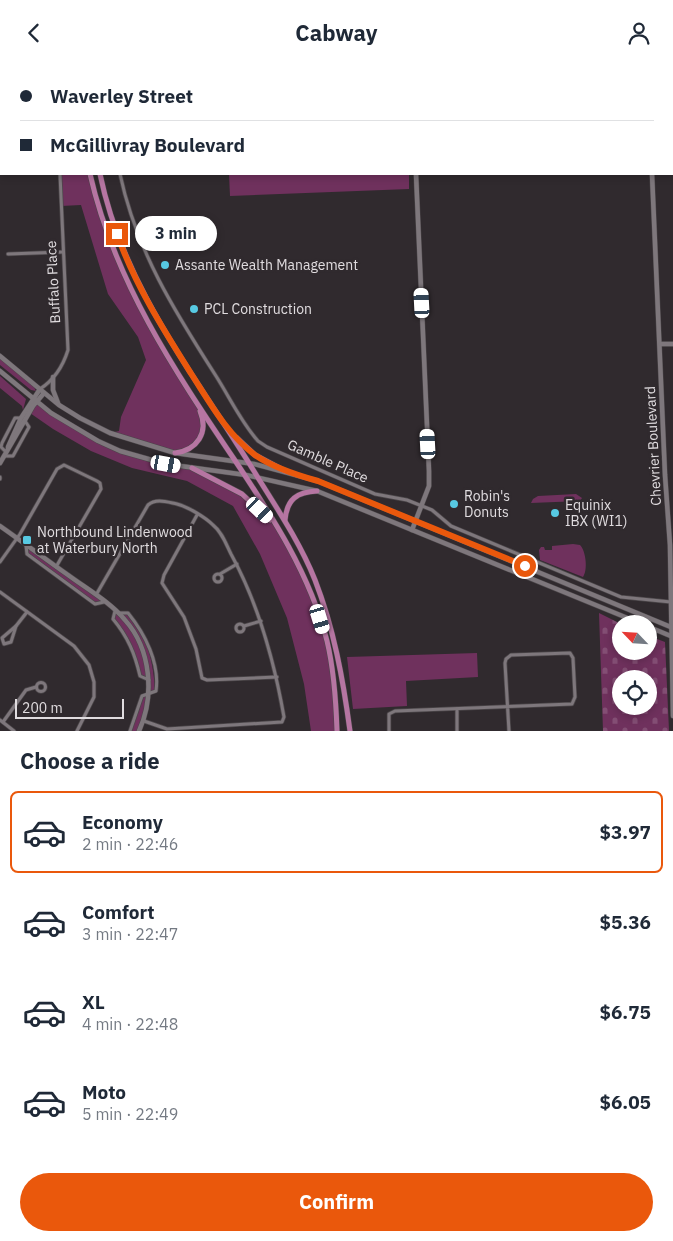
<!DOCTYPE html>
<meta charset="utf-8">
<style>
:root{--surface:#fff;--page:#f6f6f7;--text:#1f2937;--muted:#747a83;--line:#e0e1e3;--accent:#ea580c}
body{margin:0;font-family:"IBM Plex Sans",sans-serif;background:var(--page);color:var(--text);height:100vh;display:flex;flex-direction:column;font-size:19px;white-space:nowrap}
*{box-sizing:border-box;margin:0}
p{font-size:16px;color:var(--muted)}
.icon{flex:none;width:28px;height:28px;fill:none;stroke:currentColor;stroke-width:2;stroke-linecap:round;stroke-linejoin:round}
.map{position:relative;height:666px;overflow:hidden}
.details{display:flex;flex-direction:column;background:var(--surface);flex:1}
.details>*{flex:none}
.guide{position:absolute;left:0px;top:0px;width:674px;height:110px;box-shadow:0 2px 8px #0003;display:grid;align-content:center;height:110px;padding:0 20px;background:var(--surface)}
.needle{width:32px;rotate:295deg}
.controls{position:absolute;left:612px;top:550px;display:grid;gap:10px}
.controls a{display:grid;place-items:center;width:45px;height:45px;border-radius:50%;background:var(--surface);box-shadow:0 2px 8px #0003;font-size:25px}
.scale{position:absolute;left:15px;bottom:12px;width:109px;box-sizing:border-box;padding-left:5px;border:2px solid #e0dcdf;border-top:0;font-size:14px;line-height:18px;white-space:nowrap;color:#e0dcdf;-webkit-text-stroke:4px #302a2e;paint-order:stroke}
.end{position:absolute;width:22px;height:22px;margin:-11px;border:6px solid #ea580c;background:#fff;box-shadow:0 0 0 2px #fff}
.from{border-radius:50%}
.bubble{position:absolute;height:35px;border-radius:18px;background:var(--surface);box-shadow:0 2px 8px #0003;font-size:16px;font-weight:700;line-height:35px;text-align:center}
.car{position:absolute;width:15px;height:30px;margin:-15px -8px;border-radius:6px;box-shadow:0 0 4px 1px #0007;background:linear-gradient(#fff 24%,#345 0 40%,#fff 0 76%,#345 0 86%,#fff 0)}
.guide b{display:flex;align-items:center;gap:18px;height:48px;font-size:19px}
.guide b+b{border-top:1px solid var(--line)}
.guide i{width:12px;height:12px;background:var(--text)}
ul{padding:0;list-style:none}
li{display:flex;align-items:center;gap:15px;height:82px;margin:0 10px 8px;padding:0 10px;border:2px solid transparent;border-radius:8px}
li div{flex:1}
li b{display:block;font-size:19px}
li em{font-style:normal;font-weight:700}
li.selected{border-color:var(--accent)}
li>.icon{width:45px;height:45px;stroke-width:1.5}
h2{padding:0 20px;font-size:22px;line-height:60px}
.button{display:flex;gap:10px;margin-top:auto;padding:10px 20px}
.button a{flex:1;height:58px;border-radius:30px;background:var(--accent);color:#fff;font-size:20px;font-weight:700;line-height:58px;text-align:center}
header{display:flex;justify-content:space-between;align-items:center;height:65px;padding:0 20px;background:var(--surface);font-size:22px;font-weight:700}
.map>svg:first-child{display:block}
.grass{fill:#6f315d}
.cemetery{fill:url(#cemetery-stones);fill-rule:evenodd}
.lines{fill:none;stroke-linecap:round;stroke-linejoin:round}
.street-casing{stroke:#4c474a;stroke-width:4.5}
.secondary-casing{stroke:#4c474a;stroke-width:5.5}
.primary-casing{stroke:#4c474a;stroke-width:6}
.street{stroke:#7e777c;stroke-width:3}
.secondary{stroke:#7e777c;stroke-width:4.5}
.primary{stroke:#b675a2;stroke-width:5}
.route{stroke:#ea580c;stroke-width:6}
.poi-dot{fill:#57c9e2;stroke:#302a2e;stroke-width:2}
.labels{text-anchor:middle;dominant-baseline:central;stroke-width:5;stroke-linejoin:round;paint-order:stroke}
.poi-label{font-size:14px;fill:#e0dcdf;stroke:#302a2e;text-anchor:start}
.street-label{font-size:14px;fill:#e0dcdf;stroke:#302a2e}
</style>
<header><svg class="icon" aria-label="back" viewBox="0 0 24 24"><path d="M15 5l-7 7 7 7"/></svg>Cabway<svg class="icon" aria-label="person" viewBox="0 0 24 24"><circle cx="12" cy="8" r="4"/><path d="M4 21q1-7 8-7t8 7"/></svg></header>
<div class="map">
<svg width="673" height="666" viewBox="0 0 673 666">
<defs>
<pattern id="cemetery-stones" width="16" height="16" patternUnits="userSpaceOnUse" patternTransform="scale(1.25)"><rect width="16" height="16" fill="#6f315d"/><path d="M2 7V4a2 2 0 0 1 4 0v3zM10 15v-3a2 2 0 0 1 4 0v3z" fill="#834e74"/></pattern>
</defs>
<rect width="100%" height="100%" fill="#302a2e"/>
<g class="grass">
<polygon points="60,109 90,109 98,142 128,221 201,348 203,362 197,379 175,388 110,368 119,366 121,352 146,295 138,272 108,229 81,140 61,141"/>
<polygon points="229,109 409,109 409,124 230,131"/>
<polygon points="0,293 34,322 36,326 31,325 0,300"/>
<polygon points="0,311 26,334 23,345 22,341 0,323"/>
<polygon points="35,335 51,348 120,386 192,403 229,420 277,461 296,494 320,554 330,590 337,666 311,666 304,619 287,553 260,489 233,441 187,416 132,403 91,386 53,364 30,348"/>
<polygon points="576,429 582,433 580,436 531,438 533,434 538,431"/>
<path d="M 573,479 L 580,480 C 586,486 588,505 583,512 L 540,495 L 539,485 L 541,482 L 544,482 L 545,485 L 552,485 L 552,481 Z"/>
<polygon points="26,480 104,537 95,539 27,489"/>
<path d="M 115,546 C 120,549 122,545 126,548 C 147,562 154,602 155,625 L 149,630 L 139,666 L 130,666 L 142,631 L 149,630 L 149,615 L 140,611 L 134,587 L 113,554 Z"/>
<polygon points="477,588 478,612 406,616 407,641 353,644 347,592"/>
</g>
<path class="cemetery" d="M 599,548 L 621,559 L 621,586 L 649,586 L 649,571 L 665,577 L 669,666 L 603,666 ZM 621,614 L 649,614 L 649,641 L 621,641 Z"/>
<g class="lines">
<defs>
<g id="street">
<polyline points="55,0 55,1"/>
<polyline points="108,0 108,1"/>
<polyline points="80,1 94,0"/>
<path d="M 120,109 C 136,185 175,247 216,311 C 230,333 241,357 258,376 L 267,382 L 375,429 L 407,435 L 432,445 L 451,461 L 621,532 L 671,537"/>
<polyline points="8,189 63,187"/>
<path d="M 40,324 C 54,315 63,301 68,285 L 60,109"/>
<polyline points="6,387 1,382 2,378 15,353 21,353"/>
<polyline points="4,391 13,391 29,362 25,356"/>
<polyline points="0,412 0,414"/>
<polyline points="197,450 164,510 162,518 184,552 196,584 202,613 207,615 277,612"/>
<polyline points="26,480 27,489 95,539 104,537"/>
<polyline points="0,497 20,469 57,404 64,400 97,416 100,418 101,424 56,502"/>
<circle cx="218" cy="513" r="4"/>
<polyline points="220,509 237,499"/>
<polyline points="0,527 74,581 89,600 94,617 94,632 77,666"/>
<path d="M 96,530 L 148,440 C 156,433 167,437 177,439 C 188,442 205,452 213,460 C 222,467 226,479 231,489 C 259,540 274,595 284,652 L 282,657 L 167,664 L 144,656"/>
<path d="M 115,546 L 113,554 C 128,572 135,589 140,611 L 149,615"/>
<path d="M 118,548 L 128,548 C 145,569 160,598 156,626 L 142,631 L 130,666"/>
<circle cx="240" cy="563" r="4"/>
<polygon points="16,561 11,577 4,579 2,573"/>
<polyline points="16,561 27,547"/>
<polyline points="244,561 261,556"/>
<circle cx="41" cy="622" r="4.5"/>
<polyline points="457,644 457,666"/>
<polyline points="0,655 14,666"/>
<polyline points="3,657 26,625 36,622"/>
<polyline points="389,666 389,649 395,646 572,639 575,632 573,593 570,588 511,590 506,594 505,598 509,666"/>
</g>
<g id="secondary">
<polyline points="411,0 411,1"/>
<polyline points="647,0 647,1"/>
<polyline points="652,109 665,410 670,480 673,651"/>
<polyline points="660,279 673,279"/>
<polyline points="0,291 59,340 80,353 110,368 175,388 254,399 318,416 673,563"/>
<polyline points="0,306 51,348 98,376 120,386 166,399 246,410 317,426 642,559"/>
<polyline points="53,312 53,325 58,338"/>
<polyline points="8,382 21,353 40,324"/>
<polyline points="0,398 33,341 44,328"/>
<path d="M 0,461 C 23,477 45,494 68,510 C 87,524 110,537 125,555 C 151,584 155,631 139,666"/>
<polyline points="412,465 429,421 429,406 416,109"/>
<polyline points="649,562 673,572"/>
</g>
<g id="primary">
<polyline points="79,0 79,1"/>
<polyline points="90,0 90,1"/>
<path d="M 90,109 C 114,215 174,305 234,394 C 272,451 310,509 327,576 C 334,605 336,636 337,666"/>
<path d="M 100,109 C 124,226 200,316 260,416 C 280,448 301,480 315,515 C 334,564 343,614 350,666"/>
<polyline points="237,373 255,390 285,406"/>
<path d="M 175,388 C 197,385 209,368 200,346"/>
<polyline points="192,403 242,429 270,455"/>
<path d="M 285,455 C 287,434 297,427 317,426"/>
</g>
</defs>
<use href="#street" class="street-casing"/>
<use href="#secondary" class="secondary-casing"/>
<use href="#primary" class="primary-casing"/>
<use href="#street" class="street"/>
<use href="#secondary" class="secondary"/>
<use href="#primary" class="primary"/>
</g>
<g class="lines">
<path class="route" d="M 117,169 C 135,220 163,264 192,310 C 210,338 227,369 255,390 C 274,403 296,410 318,416 L 525,501"/>
</g>
<g class="poi-dot">
<circle cx="165" cy="200" r="5"/>
<circle cx="194" cy="244" r="5"/>
<circle cx="454" cy="439" r="5"/>
<circle cx="555" cy="448" r="5"/>
<rect x="22" y="470" width="10" height="10" rx="2.5"/>
</g>
<g class="labels">
<g class="poi-label">
<text x="175" y="200">Assante Wealth Management</text>
<text x="204" y="244">PCL Construction</text>
<text x="464" y="431">Robin's<tspan x="464" dy="16">Donuts</tspan></text>
<text x="565" y="440">Equinix<tspan x="565" dy="16">IBX (WI1)</tspan></text>
<text x="37" y="467">Northbound Lindenwood<tspan x="37" dy="16">at Waterbury North</tspan></text>
</g>
<g class="street-label">
<text transform="translate(53 217) rotate(-93)">Buffalo Place</text>
<text transform="translate(653 381) rotate(-93)">Chevrier Boulevard</text>
<text transform="translate(328 396) rotate(24)">Gamble Place</text>
</g>
</g>
</svg>
<div class="controls">
<a><svg class="needle" viewBox="-14 -14 28 28"><path d="M0-13l5 13h-10z" fill="#e53935"/><path d="M0 13l5-13h-10z" fill="#747a83"/></svg></a>
<a><svg class="icon" aria-label="locate" viewBox="0 0 24 24"><circle cx="12" cy="12" r="6"/><path d="M12 2v4M12 18v4M2 12h4M18 12h4"/></svg></a>
</div>
<div class="scale">200 m</div>
<i class="end from" style="left:525px;top:501px"></i>
<i class="end" style="left:117px;top:169px"></i>
<div class="bubble" style="left:135px;top:151px;width:82px">3 min</div>
<i class="car" style="left:422px;top:238px;rotate:357deg"></i>
<i class="car" style="left:428px;top:379px;rotate:357deg"></i>
<i class="car" style="left:166px;top:399px;rotate:100deg"></i>
<i class="car" style="left:260px;top:445px;rotate:133deg"></i>
<i class="car" style="left:320px;top:554px;rotate:163deg"></i>
<div class="guide">
<b><i class="from"></i>Waverley Street</b>
<b><i></i>McGillivray Boulevard</b>
</div>
</div>
<section class="details">
<h2>Choose a ride</h2>
<ul>
<li class="selected"><svg class="icon" aria-label="car" viewBox="0 0 24 24"><path d="M5 17H2v-5l4-1 3-4h7l3 4 3 1v5h-3M9 17h6M6 11h13"/><circle cx="7" cy="17" r="2"/><circle cx="17" cy="17" r="2"/></svg><div><b>Economy</b><p>2 min · 22:46</p></div><em>$3.97</em></li>
<li><svg class="icon" aria-label="car" viewBox="0 0 24 24"><path d="M5 17H2v-5l4-1 3-4h7l3 4 3 1v5h-3M9 17h6M6 11h13"/><circle cx="7" cy="17" r="2"/><circle cx="17" cy="17" r="2"/></svg><div><b>Comfort</b><p>3 min · 22:47</p></div><em>$5.36</em></li>
<li><svg class="icon" aria-label="car" viewBox="0 0 24 24"><path d="M5 17H2v-5l4-1 3-4h7l3 4 3 1v5h-3M9 17h6M6 11h13"/><circle cx="7" cy="17" r="2"/><circle cx="17" cy="17" r="2"/></svg><div><b>XL</b><p>4 min · 22:48</p></div><em>$6.75</em></li>
<li><svg class="icon" aria-label="car" viewBox="0 0 24 24"><path d="M5 17H2v-5l4-1 3-4h7l3 4 3 1v5h-3M9 17h6M6 11h13"/><circle cx="7" cy="17" r="2"/><circle cx="17" cy="17" r="2"/></svg><div><b>Moto</b><p>5 min · 22:49</p></div><em>$6.05</em></li>
</ul>
<div class="button"><a>Confirm</a></div>
</section>
